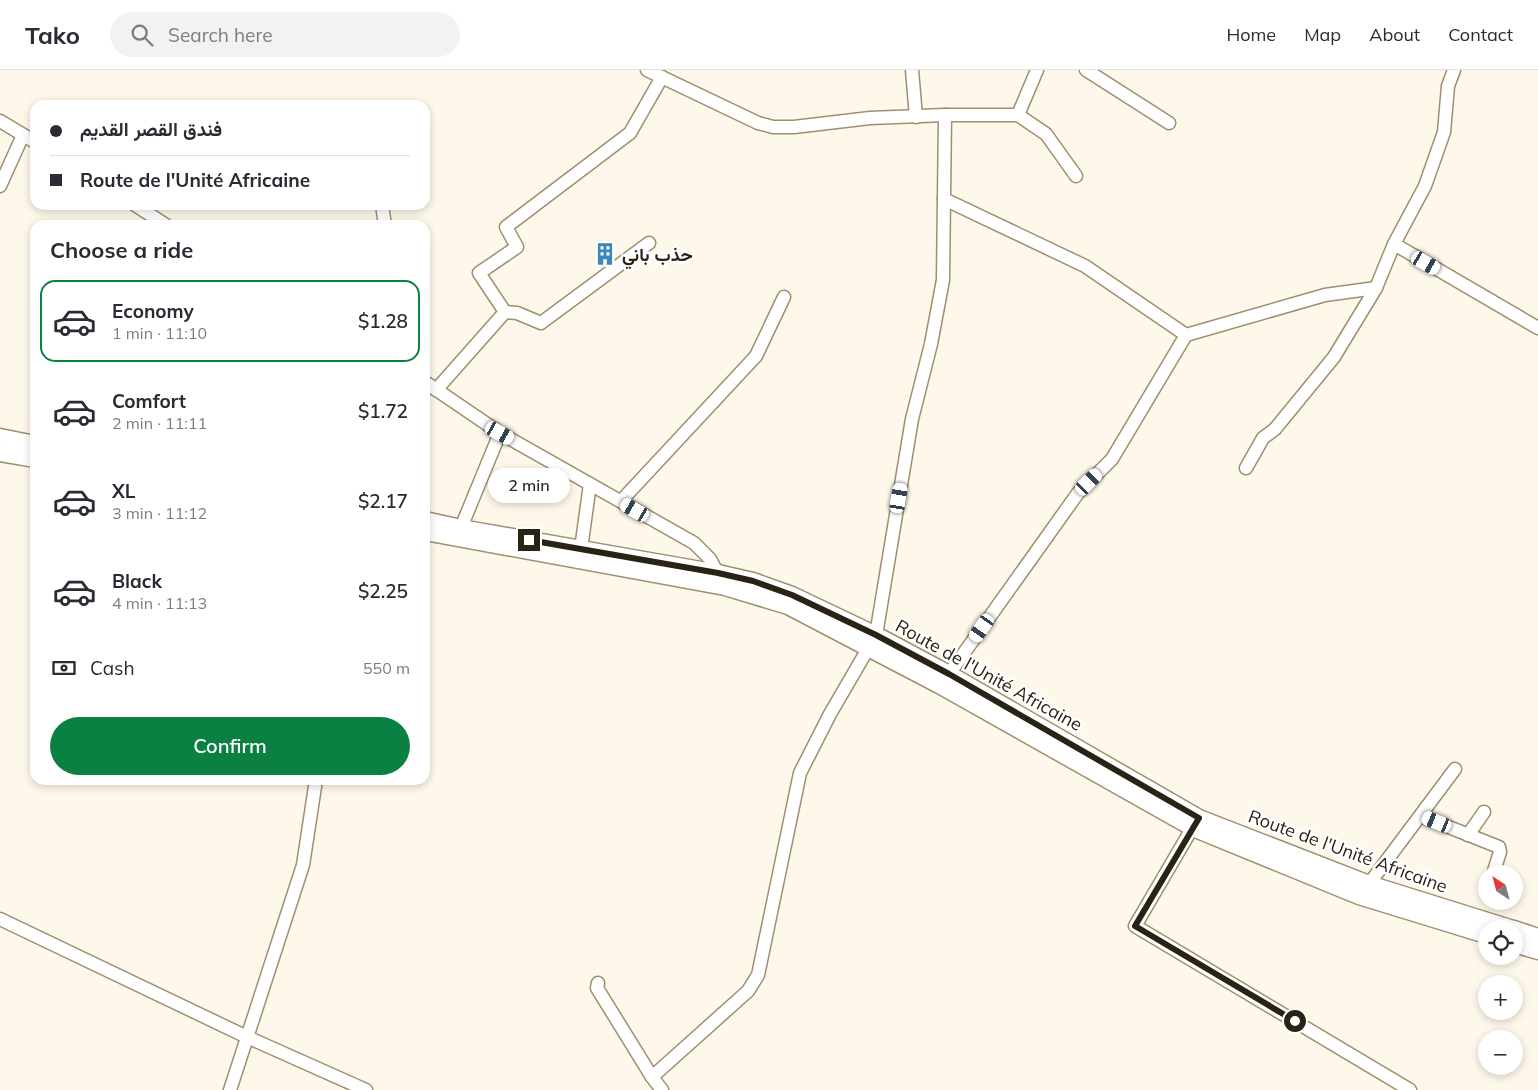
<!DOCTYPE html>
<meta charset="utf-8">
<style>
:root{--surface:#fff;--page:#f2f2f3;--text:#2b2b33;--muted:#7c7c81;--line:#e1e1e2;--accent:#0b8043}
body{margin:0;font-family:Mulish,Vazirmatn,sans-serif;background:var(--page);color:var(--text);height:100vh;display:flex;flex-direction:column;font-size:19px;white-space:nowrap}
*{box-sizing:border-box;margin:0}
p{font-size:16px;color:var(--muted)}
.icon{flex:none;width:28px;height:28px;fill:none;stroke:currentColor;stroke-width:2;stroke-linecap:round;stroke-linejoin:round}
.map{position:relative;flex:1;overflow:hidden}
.sheet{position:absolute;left:30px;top:150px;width:400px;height:565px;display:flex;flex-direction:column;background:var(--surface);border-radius:15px;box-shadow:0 2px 8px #0003}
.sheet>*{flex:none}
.banner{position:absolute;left:30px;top:30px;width:400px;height:110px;border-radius:15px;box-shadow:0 2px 8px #0003;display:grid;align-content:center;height:110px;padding:0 20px;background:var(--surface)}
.needle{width:32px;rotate:324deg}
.fabs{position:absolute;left:1478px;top:795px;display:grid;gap:10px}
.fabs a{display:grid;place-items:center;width:45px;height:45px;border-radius:50%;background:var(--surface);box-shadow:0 2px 8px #0003;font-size:25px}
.end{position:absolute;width:22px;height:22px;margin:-11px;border:6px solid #292316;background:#fff;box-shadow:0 0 0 2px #fff}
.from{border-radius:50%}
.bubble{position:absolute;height:35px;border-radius:18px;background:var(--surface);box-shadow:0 2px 8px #0003;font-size:16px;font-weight:600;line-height:35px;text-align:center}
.car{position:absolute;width:15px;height:30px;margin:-15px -8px;border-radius:6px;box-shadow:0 0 4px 1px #0007;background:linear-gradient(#fff 24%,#345 0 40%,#fff 0 76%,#345 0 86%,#fff 0)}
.banner b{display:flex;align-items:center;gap:18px;height:48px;font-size:19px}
.banner b+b{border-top:1px solid var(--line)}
.banner i{width:12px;height:12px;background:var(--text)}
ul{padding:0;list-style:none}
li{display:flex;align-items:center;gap:15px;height:82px;margin:0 10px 8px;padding:0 10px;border:2px solid transparent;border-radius:15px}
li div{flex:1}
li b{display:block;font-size:19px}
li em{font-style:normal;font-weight:600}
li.selected{border-color:var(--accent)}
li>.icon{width:45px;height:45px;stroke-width:1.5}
h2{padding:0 20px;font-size:22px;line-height:60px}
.pay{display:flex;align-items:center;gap:12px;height:55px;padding:0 20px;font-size:19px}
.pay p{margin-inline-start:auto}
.primary-button{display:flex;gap:10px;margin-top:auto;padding:10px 20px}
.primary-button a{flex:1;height:58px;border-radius:30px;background:var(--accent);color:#fff;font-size:20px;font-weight:600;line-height:58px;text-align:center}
header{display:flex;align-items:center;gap:30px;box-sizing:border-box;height:70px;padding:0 25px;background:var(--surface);border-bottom:1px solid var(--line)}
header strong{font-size:24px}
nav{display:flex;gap:28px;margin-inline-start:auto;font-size:18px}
.search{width:350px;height:45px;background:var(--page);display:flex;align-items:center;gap:12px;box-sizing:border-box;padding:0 18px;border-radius:28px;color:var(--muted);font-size:19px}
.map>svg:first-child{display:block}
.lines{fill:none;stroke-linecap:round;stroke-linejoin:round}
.minor-casing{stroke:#9d906f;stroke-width:15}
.major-casing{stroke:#9d906f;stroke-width:19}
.minor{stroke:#fff;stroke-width:12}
.major{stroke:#fff;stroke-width:16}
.route{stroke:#292316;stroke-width:6}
.labels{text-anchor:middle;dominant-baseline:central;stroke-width:5;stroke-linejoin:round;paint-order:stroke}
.poi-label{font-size:18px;font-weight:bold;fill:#292316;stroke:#fff;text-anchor:start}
.street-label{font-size:18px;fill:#292316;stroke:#fff}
</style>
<header>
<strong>Tako</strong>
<div class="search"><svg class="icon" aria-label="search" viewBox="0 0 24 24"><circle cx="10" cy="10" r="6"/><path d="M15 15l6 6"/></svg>Search here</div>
<nav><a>Home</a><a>Map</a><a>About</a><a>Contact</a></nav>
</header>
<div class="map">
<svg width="1538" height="1020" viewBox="0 0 1538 1020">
<rect width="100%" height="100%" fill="#fef8ea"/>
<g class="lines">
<defs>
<g id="minor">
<polyline points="647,0 758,53 773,57 794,57 870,48 945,45 1018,45 1046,64 1076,106"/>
<polyline points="912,0 916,47"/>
<polyline points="1086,0 1169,53"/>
<polyline points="1018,45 1037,0"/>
<polyline points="0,51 35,72"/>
<polyline points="0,116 23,65"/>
<polyline points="944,129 1085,196 1186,265"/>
<polyline points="135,135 166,155"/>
<polyline points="382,135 385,155"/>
<polyline points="1394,174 1538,258"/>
<polyline points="505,242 517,243 541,253 649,173"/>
<polyline points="425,312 500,363 694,473 710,489 720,508"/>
<polyline points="436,320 505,242 479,203 517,177 506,157 630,63 662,7"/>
<polyline points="1246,398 1263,368 1275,359 1334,287 1376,218 1394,174 1425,116 1444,62 1448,16 1454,0"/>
<polyline points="621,431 756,286 784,227"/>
<polyline points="458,465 500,363"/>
<polyline points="580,486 590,414"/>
<polyline points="949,604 1078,423 1112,389 1186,265 1325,225 1376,218"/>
<polyline points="1421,746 1499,777 1500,782 1493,804"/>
<polyline points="1197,750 1135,856 1410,1020"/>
<polyline points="1468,765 1484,742"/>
<polyline points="1369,814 1455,699"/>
<polyline points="0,849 247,967 366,1020"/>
<polyline points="598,913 597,918 652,1007 662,1020"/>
<polyline points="652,1007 748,921 758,905 800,703 830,644 876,565 912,349 931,274 943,210 945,45"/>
<polyline points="230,1020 303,795 316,710"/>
</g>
<g id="major">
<polyline points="0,367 35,374"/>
<polyline points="0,383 35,389"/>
<polyline points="425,450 461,458 718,503 753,511 792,525 876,565 949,604 1199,748 1369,814 1513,859"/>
<polyline points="425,462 725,517 788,536 941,616 1193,758 1359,826 1486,865"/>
<polyline points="1514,859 1538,867"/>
<polyline points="1514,874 1538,881"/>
</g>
</defs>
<use href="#minor" class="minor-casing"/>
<use href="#major" class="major-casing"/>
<use href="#minor" class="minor"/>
<use href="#major" class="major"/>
</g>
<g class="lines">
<polyline class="route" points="529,470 718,503 753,511 792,525 876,565 949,604 1199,748 1135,856 1295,951"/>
</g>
<defs>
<symbol id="building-bare" viewBox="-9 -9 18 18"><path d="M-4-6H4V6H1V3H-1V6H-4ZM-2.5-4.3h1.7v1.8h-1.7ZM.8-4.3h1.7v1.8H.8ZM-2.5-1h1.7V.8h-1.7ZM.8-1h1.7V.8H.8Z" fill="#3a87b9" stroke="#fff" stroke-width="2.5" paint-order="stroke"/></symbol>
</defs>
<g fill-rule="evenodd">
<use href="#building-bare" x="589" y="168" width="32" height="32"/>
</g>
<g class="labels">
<g class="poi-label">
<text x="622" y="184">حذب باني</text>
</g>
<g class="street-label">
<text transform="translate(989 605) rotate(29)">Route de l'Unité Africaine</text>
<text transform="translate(1348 781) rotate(20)">Route de l'Unité Africaine</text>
</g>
</g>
</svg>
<div class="fabs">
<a><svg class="needle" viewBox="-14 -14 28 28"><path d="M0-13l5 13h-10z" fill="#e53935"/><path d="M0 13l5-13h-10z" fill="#7c7c81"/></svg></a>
<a><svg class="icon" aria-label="locate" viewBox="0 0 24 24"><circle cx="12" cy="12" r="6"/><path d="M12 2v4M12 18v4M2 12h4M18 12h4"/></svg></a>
<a>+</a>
<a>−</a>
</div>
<i class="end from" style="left:1295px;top:951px"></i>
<i class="end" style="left:529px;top:470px"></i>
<div class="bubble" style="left:488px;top:398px;width:82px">2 min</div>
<i class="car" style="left:1426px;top:193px;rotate:120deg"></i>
<i class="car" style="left:500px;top:363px;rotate:119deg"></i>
<i class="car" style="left:1089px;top:412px;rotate:45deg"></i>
<i class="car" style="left:899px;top:428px;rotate:10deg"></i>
<i class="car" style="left:635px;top:440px;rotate:300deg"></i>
<i class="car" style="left:982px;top:558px;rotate:215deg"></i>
<i class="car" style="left:1437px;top:752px;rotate:292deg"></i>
<div class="banner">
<b><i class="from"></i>فندق القصر القديم</b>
<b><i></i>Route de l'Unité Africaine</b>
</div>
<section class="sheet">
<h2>Choose a ride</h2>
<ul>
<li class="selected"><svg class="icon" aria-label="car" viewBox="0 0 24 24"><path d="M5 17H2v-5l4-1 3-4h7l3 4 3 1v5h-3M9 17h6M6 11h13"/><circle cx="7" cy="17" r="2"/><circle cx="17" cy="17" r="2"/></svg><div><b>Economy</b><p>1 min · 11:10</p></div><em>$1.28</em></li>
<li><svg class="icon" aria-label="car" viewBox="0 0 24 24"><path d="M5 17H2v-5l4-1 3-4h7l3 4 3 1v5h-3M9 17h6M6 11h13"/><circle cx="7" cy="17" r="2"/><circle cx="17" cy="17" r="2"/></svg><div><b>Comfort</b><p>2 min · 11:11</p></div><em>$1.72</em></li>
<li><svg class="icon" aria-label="car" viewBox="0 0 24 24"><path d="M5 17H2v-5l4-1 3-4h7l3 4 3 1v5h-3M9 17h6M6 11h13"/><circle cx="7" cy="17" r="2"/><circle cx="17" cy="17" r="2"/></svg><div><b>XL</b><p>3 min · 11:12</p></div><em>$2.17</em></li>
<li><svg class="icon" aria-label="car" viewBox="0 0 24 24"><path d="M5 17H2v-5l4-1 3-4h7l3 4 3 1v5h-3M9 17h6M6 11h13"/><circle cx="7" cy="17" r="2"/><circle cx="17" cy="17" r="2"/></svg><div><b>Black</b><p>4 min · 11:13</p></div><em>$2.25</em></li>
</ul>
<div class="pay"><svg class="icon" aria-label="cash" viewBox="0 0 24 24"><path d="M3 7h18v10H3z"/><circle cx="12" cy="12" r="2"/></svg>Cash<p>550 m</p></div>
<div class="primary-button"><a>Confirm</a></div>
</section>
</div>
